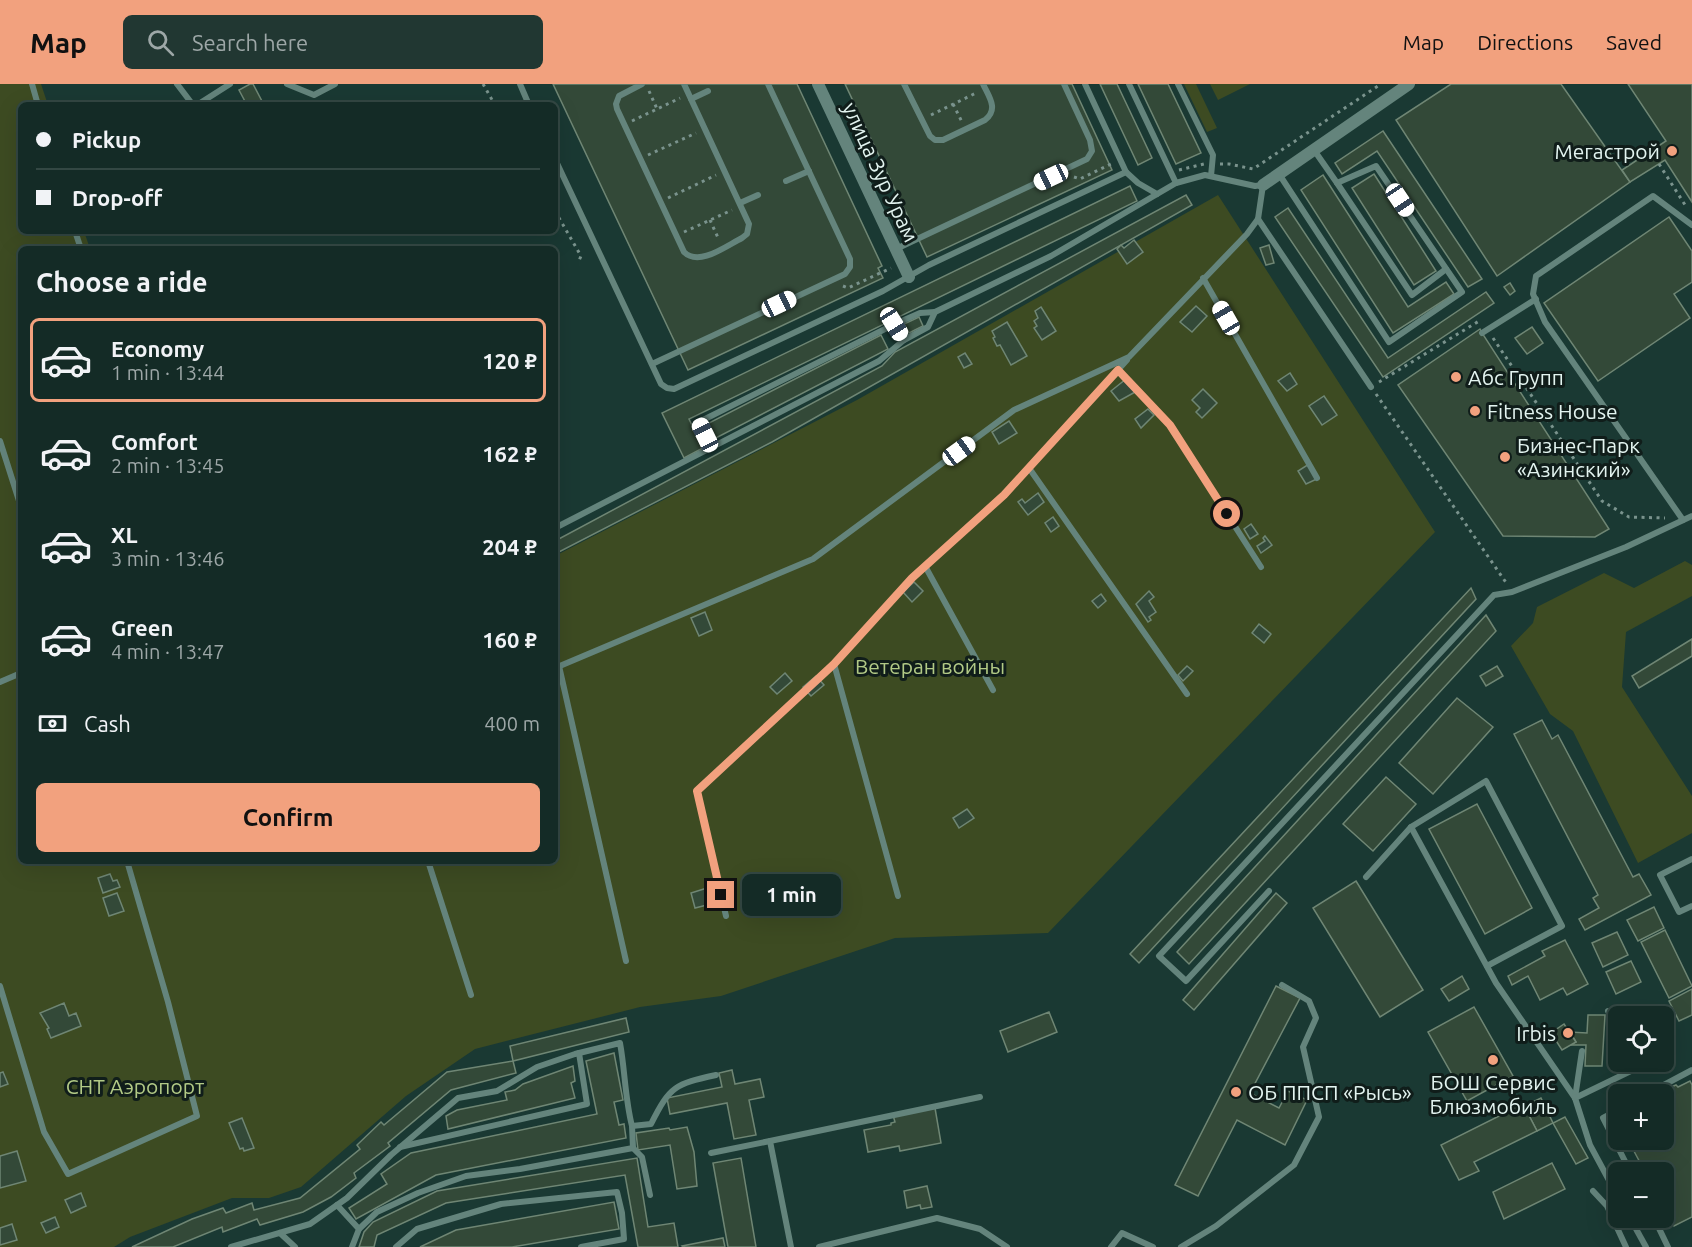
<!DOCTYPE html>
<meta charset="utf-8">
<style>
:root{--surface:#142b26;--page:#213732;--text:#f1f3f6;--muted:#9da7a7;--line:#334743;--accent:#f2a17e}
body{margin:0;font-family:Ubuntu,sans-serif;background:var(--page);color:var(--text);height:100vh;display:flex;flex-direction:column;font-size:22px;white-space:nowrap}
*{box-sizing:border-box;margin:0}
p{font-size:20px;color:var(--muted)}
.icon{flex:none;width:33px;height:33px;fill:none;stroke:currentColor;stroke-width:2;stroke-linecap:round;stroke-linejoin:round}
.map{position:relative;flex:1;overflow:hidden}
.sheet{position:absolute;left:18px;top:162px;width:540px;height:618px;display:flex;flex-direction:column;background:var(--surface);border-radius:9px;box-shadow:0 6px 24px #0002,0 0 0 2px var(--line)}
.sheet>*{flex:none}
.top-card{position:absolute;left:18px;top:18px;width:540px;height:132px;border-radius:9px;box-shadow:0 6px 24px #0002,0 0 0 2px var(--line);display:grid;align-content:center;height:132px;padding:0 18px;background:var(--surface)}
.controls{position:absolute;left:1608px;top:922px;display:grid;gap:12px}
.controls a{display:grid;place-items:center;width:66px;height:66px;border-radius:9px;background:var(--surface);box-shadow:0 6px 24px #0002,0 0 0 2px var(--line);font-size:30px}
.end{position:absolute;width:27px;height:27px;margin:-14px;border:8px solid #f2a17e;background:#111;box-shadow:0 0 0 3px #111}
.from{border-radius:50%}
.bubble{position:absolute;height:42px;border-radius:9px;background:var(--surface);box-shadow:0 6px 24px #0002,0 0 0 2px var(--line);font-size:20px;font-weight:600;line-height:42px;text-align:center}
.car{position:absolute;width:18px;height:36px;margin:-18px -9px;border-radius:8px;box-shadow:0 0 4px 2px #0007;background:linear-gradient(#fff 24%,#345 0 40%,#fff 0 76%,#345 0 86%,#fff 0)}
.top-card b{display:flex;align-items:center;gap:21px;height:57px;font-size:22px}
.top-card b+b{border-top:2px solid var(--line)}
.top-card i{width:15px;height:15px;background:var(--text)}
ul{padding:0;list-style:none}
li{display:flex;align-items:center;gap:18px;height:84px;margin:0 12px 9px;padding:0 6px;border:3px solid transparent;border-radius:9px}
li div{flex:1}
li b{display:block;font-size:22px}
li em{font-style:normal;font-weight:600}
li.active{border-color:var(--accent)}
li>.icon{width:54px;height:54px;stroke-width:1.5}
h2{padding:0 18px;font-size:27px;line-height:72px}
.pay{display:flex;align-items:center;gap:15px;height:66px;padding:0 18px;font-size:22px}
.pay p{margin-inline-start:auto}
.cta{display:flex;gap:12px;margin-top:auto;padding:12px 18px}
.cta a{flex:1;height:69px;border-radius:9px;background:var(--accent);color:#111;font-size:24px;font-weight:600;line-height:69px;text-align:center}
header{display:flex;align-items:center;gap:36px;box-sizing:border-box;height:84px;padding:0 30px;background:var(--accent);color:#111}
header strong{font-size:28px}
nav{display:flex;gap:33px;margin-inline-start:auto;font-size:21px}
.search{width:420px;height:54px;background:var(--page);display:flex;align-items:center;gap:15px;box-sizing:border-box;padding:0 21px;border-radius:9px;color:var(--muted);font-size:22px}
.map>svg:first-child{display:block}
.green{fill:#3d4b22}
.building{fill:#334938;stroke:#6f8674;stroke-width:1.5}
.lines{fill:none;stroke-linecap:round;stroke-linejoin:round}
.path{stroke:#7a938d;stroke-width:3;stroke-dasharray:3 4.5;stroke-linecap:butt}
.service{stroke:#64847c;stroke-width:6}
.minor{stroke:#64847c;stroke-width:12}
.route{stroke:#f2a17e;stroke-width:8}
.poi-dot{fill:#f2a17e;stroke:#101d1a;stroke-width:2}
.labels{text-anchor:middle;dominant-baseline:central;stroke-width:6;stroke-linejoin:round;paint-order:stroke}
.poi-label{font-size:21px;fill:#e3f4f0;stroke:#101d1a;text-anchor:start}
.street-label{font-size:21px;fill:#e3f4f0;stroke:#101d1a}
.park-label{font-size:21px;fill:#b2ca86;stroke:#101d1a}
</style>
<header>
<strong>Map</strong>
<div class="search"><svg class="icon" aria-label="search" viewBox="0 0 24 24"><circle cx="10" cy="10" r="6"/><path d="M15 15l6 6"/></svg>Search here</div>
<nav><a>Map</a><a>Directions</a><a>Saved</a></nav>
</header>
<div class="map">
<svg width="1692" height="1163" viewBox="0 0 1692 1163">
<rect width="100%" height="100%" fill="#1a3933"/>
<g class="green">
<polygon points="0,0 41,0 48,21 21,21 21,147 84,147 90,165 21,165 21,777 555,777 555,472 857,316 1218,111 1435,448 1048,849 895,854 721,912 640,923 475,965 406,1012 301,1103 269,1114 232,1114 130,1153 114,1163 0,1163"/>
<polygon points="1184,0 1196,0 1217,44 1207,48"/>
<polygon points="1210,0 1250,0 1218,16"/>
<polygon points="1685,477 1692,481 1692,512 1626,548 1622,603 1692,712 1692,749 1638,779 1573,647 1550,630 1511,562 1533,539 1537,523 1604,489 1634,504"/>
</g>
<g class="building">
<polygon points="250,0 253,0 264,21 247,21 239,6"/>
<polygon points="553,0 797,0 882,182 878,184 883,194 688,286"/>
<polygon points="845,0 1072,0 1112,86 927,173"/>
<polygon points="1100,0 1117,0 1152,74 1138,81"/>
<polygon points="1138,0 1168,0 1201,69 1176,80"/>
<polygon points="1451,0 1561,0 1630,98 1497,192 1396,36"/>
<polygon points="1628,0 1692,0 1692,118 1665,76 1630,98 1622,86 1666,57"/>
<polygon points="1383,47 1482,195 1468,203 1377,67 1342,90 1335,79"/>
<polygon points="1374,90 1436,187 1414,201 1352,104"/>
<polygon points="1323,91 1408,223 1446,198 1454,210 1393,249 1301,106"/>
<polygon points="1130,102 1137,117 689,335 703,364 684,374 662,329"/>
<polygon points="1186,111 1192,121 772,358 555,470 555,457 882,282 895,268"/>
<polygon points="1288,124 1388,274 1486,208 1494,219 1383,293 1275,133"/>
<polygon points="1669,133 1692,167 1692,198 1674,210 1690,234 1598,297 1544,219"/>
<polygon points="1134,156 1143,168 1127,180 1117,165 1121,161 1124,164"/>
<polygon points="1269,161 1274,179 1266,181 1260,164"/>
<polygon points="1510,199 1515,207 1510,211 1504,203"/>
<polygon points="1196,222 1207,232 1192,248 1180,238"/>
<polygon points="1041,223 1056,247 1042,256 1034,244 1037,242 1034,237 1038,234 1035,227"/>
<polygon points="919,233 923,242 909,249 904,240"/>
<polygon points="1007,238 1027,272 1011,281 1000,261 997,262 993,254 995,253 992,247"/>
<polygon points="1532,243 1543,259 1527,270 1515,254"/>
<polygon points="1480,245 1482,249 1609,445 1595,453 1503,452 1398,301"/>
<polygon points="881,251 888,265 712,356 705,341"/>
<polygon points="965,269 972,280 964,284 958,273"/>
<polygon points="1290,289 1297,300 1287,307 1278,297"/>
<polygon points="1126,295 1137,307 1119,317 1111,307"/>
<polygon points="1203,305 1217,319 1202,334 1196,328 1200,324 1192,316"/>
<polygon points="1324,312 1337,331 1322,341 1309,322"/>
<polygon points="1148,325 1154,331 1141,344 1135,335"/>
<polygon points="1009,337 1017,349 999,360 992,348"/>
<polygon points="1309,380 1319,394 1306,400 1298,387"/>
<polygon points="1038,409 1044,418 1028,431 1018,418 1022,415 1025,419"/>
<polygon points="1053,433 1059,442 1051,448 1045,439"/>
<polygon points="1251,440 1258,450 1250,455 1244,445"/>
<polygon points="1265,452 1272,461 1261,469 1257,462 1265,457 1263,454"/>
<polygon points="914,498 923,507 912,518 903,508"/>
<polygon points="1471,504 1476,515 1139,879 1130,870"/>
<polygon points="1149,507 1154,513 1149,517 1156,528 1149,533 1151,536 1148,538 1136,520"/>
<polygon points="1101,510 1106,517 1098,524 1092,517"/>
<polygon points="705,528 712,546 699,552 691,534"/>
<polygon points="1486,531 1496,547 1189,880 1177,868"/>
<polygon points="1259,540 1271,550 1264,559 1252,549"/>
<polygon points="1692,555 1692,572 1639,604 1632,592"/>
<polygon points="1187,582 1193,587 1183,597 1178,591"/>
<polygon points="1497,582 1503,592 1486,602 1480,592"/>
<polygon points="785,589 792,597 777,610 770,603"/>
<polygon points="816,592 824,601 811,612 803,603"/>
<polygon points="1457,614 1493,643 1433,710 1399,679"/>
<polygon points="1542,636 1552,655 1558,651 1633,793 1639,790 1651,811 1585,846 1579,835 1599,824 1593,814 1598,811 1514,650"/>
<polygon points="1386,693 1416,720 1373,767 1343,740"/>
<polygon points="1477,720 1532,824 1485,850 1429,745"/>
<polygon points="967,725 974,734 959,744 953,734"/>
<polygon points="110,790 113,797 117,796 120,803 103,809 98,794"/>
<polygon points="1356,797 1423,906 1380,933 1313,824"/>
<polygon points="707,804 711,820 695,824 691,809"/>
<polygon points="117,809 124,827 109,832 103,814"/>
<polygon points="1276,809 1287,819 1194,926 1183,916"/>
<polygon points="1654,823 1664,844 1638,857 1627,836"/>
<polygon points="1665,846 1692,902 1669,914 1641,858"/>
<polygon points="1617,848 1628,871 1603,883 1592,859"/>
<polygon points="1565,856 1588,900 1567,911 1563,904 1540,916 1528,892 1512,901 1508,892 1545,872 1542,867"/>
<polygon points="1631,877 1641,898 1616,910 1606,888"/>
<polygon points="1462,892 1469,905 1449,917 1441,905"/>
<polygon points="1276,902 1300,914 1250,1009 1279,1024 1288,1007 1307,1016 1285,1061 1237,1036 1198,1112 1175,1101"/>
<polygon points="1692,905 1692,931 1679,937 1669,917"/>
<polygon points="64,919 69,932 76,929 81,942 51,954 47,945 49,944 40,929"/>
<polygon points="1474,923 1513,992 1467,1017 1428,948"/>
<polygon points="1049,928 1057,948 1008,968 1000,947"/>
<polygon points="1588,931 1605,931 1602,982 1585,982 1586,961 1570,961 1576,958 1570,948 1587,949"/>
<polygon points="626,934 629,948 513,977 510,962"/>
<polygon points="1564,940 1576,958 1562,966 1551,949"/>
<polygon points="614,969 623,1016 614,1018 619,1041 624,1040 626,1054 436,1091 356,1135 349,1124 387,1100 381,1090 411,1069 597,1030 586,977"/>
<polygon points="513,977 516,989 451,1006 388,1059 390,1062 354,1089 356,1094 331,1113 303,1128 260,1141 257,1135 223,1148 222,1143 173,1163 132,1163 192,1135 223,1124 226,1129 252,1119 254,1126 300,1114 360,1065 357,1061 381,1038 384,1041 447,988"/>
<polygon points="573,982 575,997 571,999 575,1014 448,1045 446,1032 457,1026 507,1016 505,1008 515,1006 523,1000"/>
<polygon points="732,986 735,1000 760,995 764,1013 749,1016 756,1051 734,1055 727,1019 670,1030 667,1014 722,1003 719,989"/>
<polygon points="3,988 8,1000 0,1003 0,989"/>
<polygon points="1690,997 1692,1001 1692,1133 1674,1142 1664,1122 1664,1089 1640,1089 1639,1087 1643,1084 1628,1056 1664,1056 1663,1011 1672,1006 1671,1003 1676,1001 1678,1003"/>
<polygon points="1541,1014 1553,1039 1537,1047 1524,1022"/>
<polygon points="1523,1020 1537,1047 1474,1078 1479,1087 1459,1096 1441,1061"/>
<polygon points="935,1024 941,1059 900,1067 899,1062 868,1068 864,1046 891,1041 891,1039 895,1038 893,1031"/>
<polygon points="1565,1033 1588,1074 1576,1080 1553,1039"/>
<polygon points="242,1034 254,1064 244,1067 243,1064 240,1065 229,1039"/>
<polygon points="687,1043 694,1068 697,1102 677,1105 670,1061 638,1066 636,1049 669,1044 670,1046"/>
<polygon points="17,1067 26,1097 0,1104 0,1072"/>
<polygon points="637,1074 648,1143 674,1139 678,1163 638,1163 625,1091 446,1119 377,1151 374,1163 359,1163 364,1148 373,1138 437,1107"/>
<polygon points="741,1074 756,1163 728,1163 713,1079"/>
<polygon points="1552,1079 1565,1105 1504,1135 1493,1108"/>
<polygon points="927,1102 932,1123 921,1125 920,1121 907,1124 904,1107"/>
<polygon points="81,1109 86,1122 71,1129 65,1116"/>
<polygon points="614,1118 619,1145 512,1163 420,1163 456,1146"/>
<polygon points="55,1133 59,1143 46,1149 41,1139"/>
<polygon points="12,1140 17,1156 0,1161 0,1144"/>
<polygon points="723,1154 725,1163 683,1163 682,1162"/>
</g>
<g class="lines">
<g class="path">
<polyline points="483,0 495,21"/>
<polyline points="649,7 657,25"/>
<polyline points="953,20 962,38"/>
<polyline points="931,31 976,9"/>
<polyline points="632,37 680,14"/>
<polyline points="648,71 696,49"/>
<polyline points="1220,80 1229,80 1253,85 1381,0"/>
<polyline points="1659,80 1687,124"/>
<polyline points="1179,86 1204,80"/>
<polyline points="1074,93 1080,95 1111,80"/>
<polyline points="668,114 716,91"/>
<polyline points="555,127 581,172 578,179"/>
<polyline points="710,136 719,156"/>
<polyline points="684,148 732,126"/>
<polyline points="843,202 848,204 891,184"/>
<polyline points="1493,254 1602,417 1629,433 1665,434"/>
<polyline points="1379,298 1479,237"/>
<polyline points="1376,310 1507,500"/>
</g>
<g class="service">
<polyline points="32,0 38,21"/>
<polyline points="177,0 193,21"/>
<polyline points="287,0 314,11 335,0"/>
<polyline points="520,0 529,21"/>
<path d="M 642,0 L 619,12 L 616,20 L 617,25 L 684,168 C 699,183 726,162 742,154 L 747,150 L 749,140 L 684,0"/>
<path d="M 904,0 L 930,52 L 935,56 L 943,56 L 985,36 C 999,25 989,13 983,0"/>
<polyline points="1129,0 1176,99"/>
<polyline points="1178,0 1213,71 1211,92"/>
<polyline points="691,15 708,7"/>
<polyline points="197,21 230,0"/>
<polyline points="555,75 661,300 667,304 674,305 883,207 929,181 1126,88 1085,0"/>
<polyline points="1126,88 1138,99 1157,110"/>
<polyline points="1279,90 1389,258 1462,208 1376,82 1337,99 1314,66"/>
<polyline points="786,97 809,87"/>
<polyline points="1337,99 1412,211 1446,185"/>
<polyline points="740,119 758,111"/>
<polyline points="1258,135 1371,303"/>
<polyline points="75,147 81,165"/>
<polyline points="896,165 1087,75 1092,67 1090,56 1064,0"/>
<polyline points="1203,194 1317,394"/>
<polyline points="895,240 920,229 935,228"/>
<polyline points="1482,249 1536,215"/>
<polyline points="652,280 845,190 850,183 850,175 768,0"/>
<polyline points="1118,286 1170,341 1261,483"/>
<polyline points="0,357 21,423"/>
<polyline points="711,364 699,338 895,240 904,256"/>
<polyline points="1029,384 1187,610"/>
<polyline points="1683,436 1545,238 1533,210 1536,192 1653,112 1692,141"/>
<polyline points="555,444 879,277 904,256 928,243 935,228 1051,172 1176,99 1205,91 1255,102 1263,101 1258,135 1247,150 1129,273 1014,326 813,475 555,584"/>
<polyline points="925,482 993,606"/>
<polyline points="834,580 898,812"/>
<polyline points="559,582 626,877"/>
<polyline points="0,598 21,589"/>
<polyline points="1411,743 1496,899 1575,1014"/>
<polyline points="1692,775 1660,791 1679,828 1692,822"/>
<polyline points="428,777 471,911"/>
<polyline points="1366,793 1411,743 1486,697 1562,842 1487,882"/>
<polyline points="1269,807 1186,897 1159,872 1494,511 1512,508 1626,463 1692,432"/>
<polyline points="726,832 697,707 834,580 912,494 1004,411 1127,276"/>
<polyline points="0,902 44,1048 68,1090 197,1032 168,918 127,777"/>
<polyline points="1608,927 1618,948"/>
<polyline points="1645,1011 1692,986"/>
<polyline points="1575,1014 1582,967"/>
<polyline points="1618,1026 1603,1034 1631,1089"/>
<polyline points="400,1063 587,1020 579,969"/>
<polyline points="633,1064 642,1073 650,1111"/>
<polyline points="711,1069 770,1057"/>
<polyline points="1593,1107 1607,1122 1626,1163"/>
<polyline points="1618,1113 1590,1061 1575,1014 1637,984 1634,978"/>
<polyline points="337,1121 359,1145 352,1163"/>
<polyline points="1630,1134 1646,1163"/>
<polyline points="1654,1134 1668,1163"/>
<polyline points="359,1145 377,1128 418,1109 466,1092 520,1085 633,1064 632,1042"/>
<polyline points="280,1149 295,1163"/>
<path d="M 231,1163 L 310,1140 L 347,1114 L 391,1071 L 458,1014 L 497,1007 L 537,983 L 575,970 L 620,959 C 625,986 625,1015 632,1042 L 651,1040 C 670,1002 675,1000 716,991"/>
<polyline points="396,1163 417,1145 501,1120 617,1108 622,1129 624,1155 581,1163"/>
<polyline points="791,1163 770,1057 980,1013"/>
<polyline points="819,1163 937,1134 980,1145 1007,1163"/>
<polyline points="1111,1163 1122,1149 1153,1163"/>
<polyline points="1181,1163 1216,1142 1294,1081 1319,1033 1303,963 1316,934 1309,917 1282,901"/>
</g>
<g class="minor">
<polyline points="818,0 909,193"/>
<polyline points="1263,101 1409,0"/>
</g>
</g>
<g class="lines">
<polyline class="route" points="721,811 697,707 834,580 912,494 1004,411 1118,286 1170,341 1227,430"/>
</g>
<g class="poi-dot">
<circle cx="1672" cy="67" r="6"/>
<circle cx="1456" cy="293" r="6"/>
<circle cx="1475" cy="327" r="6"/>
<circle cx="1505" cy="373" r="6"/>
<circle cx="1568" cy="949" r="6"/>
<circle cx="1493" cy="976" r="6"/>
<circle cx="1236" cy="1008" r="6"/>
</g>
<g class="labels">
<g class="poi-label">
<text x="1660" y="67" text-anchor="end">Мегастрой</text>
<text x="1468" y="293">Абс Групп</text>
<text x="1487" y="327">Fitness House</text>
<text x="1517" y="361">Бизнес-Парк<tspan x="1517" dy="24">«Азинский»</tspan></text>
<text x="1556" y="949" text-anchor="end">Irbis</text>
<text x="1493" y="998" text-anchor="middle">БОШ Сервис<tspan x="1493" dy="24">Блюзмобиль</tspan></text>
<text x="1248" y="1008">ОБ ППСП «Рысь»</text>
</g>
<g class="street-label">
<text transform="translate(881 88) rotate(65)">улица Зур Урам</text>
</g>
<g class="park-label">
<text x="930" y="582">Ветеран войны</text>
<text x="135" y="1002">СНТ Аэропорт</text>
</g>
</g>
</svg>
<div class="controls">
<a><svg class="icon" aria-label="locate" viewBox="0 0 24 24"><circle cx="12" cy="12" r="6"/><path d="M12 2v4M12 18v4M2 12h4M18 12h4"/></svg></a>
<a>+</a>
<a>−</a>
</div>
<i class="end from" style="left:1227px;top:430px"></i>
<i class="end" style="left:721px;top:811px"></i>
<div class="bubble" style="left:742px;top:790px;width:99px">1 min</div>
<i class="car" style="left:1051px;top:93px;rotate:245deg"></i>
<i class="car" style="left:1400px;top:116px;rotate:146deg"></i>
<i class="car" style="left:779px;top:220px;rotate:65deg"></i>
<i class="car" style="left:1226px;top:234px;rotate:330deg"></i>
<i class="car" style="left:894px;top:240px;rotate:148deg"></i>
<i class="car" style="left:705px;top:351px;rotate:334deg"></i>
<i class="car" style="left:959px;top:367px;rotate:54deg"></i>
<div class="top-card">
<b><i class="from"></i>Pickup</b>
<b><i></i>Drop-off</b>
</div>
<section class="sheet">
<h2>Choose a ride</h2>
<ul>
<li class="active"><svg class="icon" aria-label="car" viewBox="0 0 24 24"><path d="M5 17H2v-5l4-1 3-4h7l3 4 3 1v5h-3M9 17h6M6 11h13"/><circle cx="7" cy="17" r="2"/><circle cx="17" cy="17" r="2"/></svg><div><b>Economy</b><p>1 min · 13:44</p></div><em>120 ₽</em></li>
<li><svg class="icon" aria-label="car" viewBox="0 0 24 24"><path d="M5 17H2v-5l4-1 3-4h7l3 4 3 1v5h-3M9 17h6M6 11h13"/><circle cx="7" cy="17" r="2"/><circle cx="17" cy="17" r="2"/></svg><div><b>Comfort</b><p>2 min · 13:45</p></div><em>162 ₽</em></li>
<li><svg class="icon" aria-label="car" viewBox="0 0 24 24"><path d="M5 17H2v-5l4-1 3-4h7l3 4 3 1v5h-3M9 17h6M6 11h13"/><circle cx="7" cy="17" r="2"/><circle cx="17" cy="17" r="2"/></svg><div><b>XL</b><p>3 min · 13:46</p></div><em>204 ₽</em></li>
<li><svg class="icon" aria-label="car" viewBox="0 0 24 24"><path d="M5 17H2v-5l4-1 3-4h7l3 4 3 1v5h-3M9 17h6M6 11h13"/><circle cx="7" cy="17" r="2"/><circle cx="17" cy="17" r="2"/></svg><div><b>Green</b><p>4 min · 13:47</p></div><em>160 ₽</em></li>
</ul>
<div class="pay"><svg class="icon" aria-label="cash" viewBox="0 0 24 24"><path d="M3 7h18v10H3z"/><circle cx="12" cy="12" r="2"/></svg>Cash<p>400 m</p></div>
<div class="cta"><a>Confirm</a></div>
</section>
</div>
